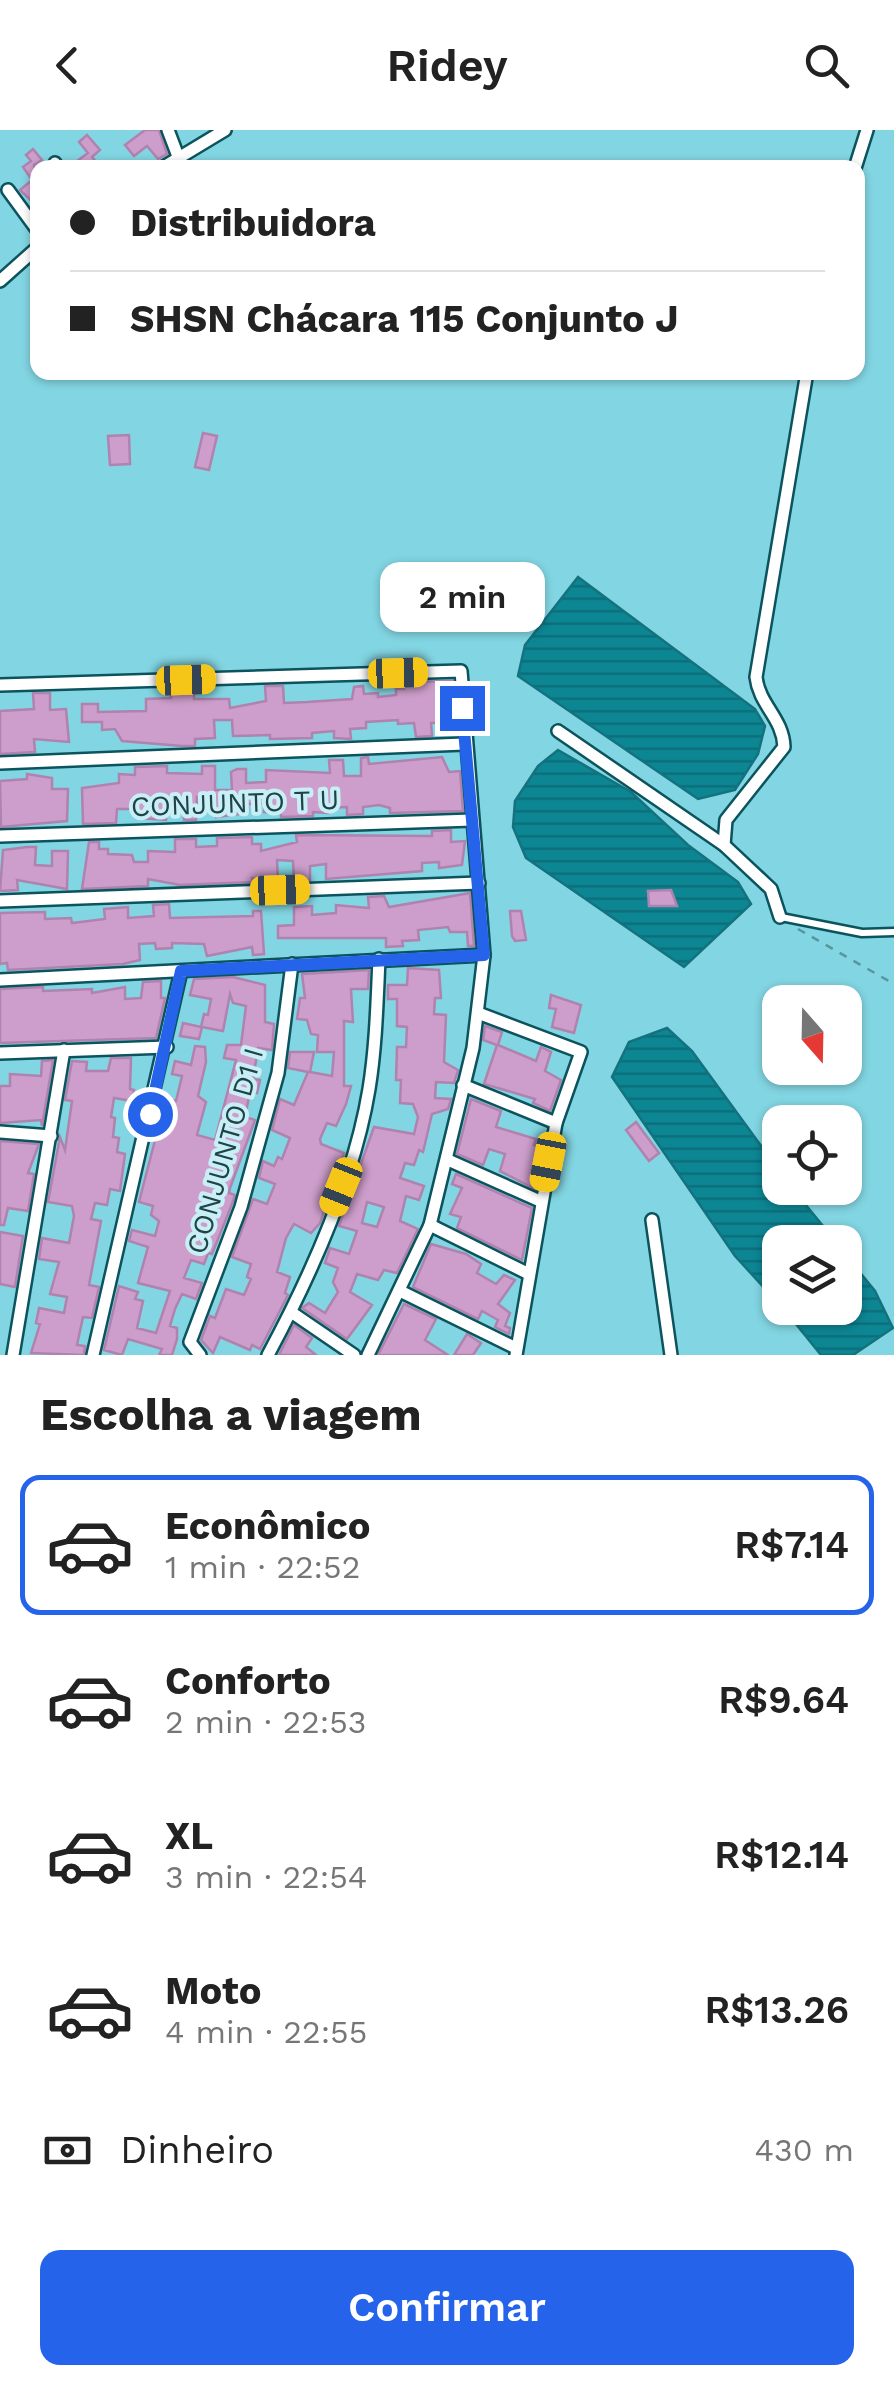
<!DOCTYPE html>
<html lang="pt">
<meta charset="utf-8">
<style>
:root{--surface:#fff;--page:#f6f6f6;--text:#222;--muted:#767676;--line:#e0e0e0;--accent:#2563eb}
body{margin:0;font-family:"Work Sans",sans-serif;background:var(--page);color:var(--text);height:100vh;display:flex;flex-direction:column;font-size:38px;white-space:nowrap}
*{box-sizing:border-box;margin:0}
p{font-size:32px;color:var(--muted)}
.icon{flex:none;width:55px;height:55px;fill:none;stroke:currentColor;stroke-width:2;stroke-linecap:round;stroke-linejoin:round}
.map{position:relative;height:1225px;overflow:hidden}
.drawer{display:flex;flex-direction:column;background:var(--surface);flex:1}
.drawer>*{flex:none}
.hud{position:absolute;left:30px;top:30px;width:835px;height:220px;border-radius:20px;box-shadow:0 2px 8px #0004;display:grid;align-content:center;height:220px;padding:0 40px;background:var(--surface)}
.needle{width:65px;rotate:160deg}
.tools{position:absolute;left:762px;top:855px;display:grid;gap:20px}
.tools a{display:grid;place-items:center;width:100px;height:100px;border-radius:20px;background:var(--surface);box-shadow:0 2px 8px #0004;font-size:50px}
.end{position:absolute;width:45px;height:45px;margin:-22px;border:12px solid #2563eb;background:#fff;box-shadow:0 0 0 5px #fff}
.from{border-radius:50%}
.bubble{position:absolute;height:70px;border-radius:20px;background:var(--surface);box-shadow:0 2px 8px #0004;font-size:32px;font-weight:600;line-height:70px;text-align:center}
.car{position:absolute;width:30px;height:60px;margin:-30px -15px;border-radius:12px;box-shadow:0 0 8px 2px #0007;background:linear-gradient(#f5c518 24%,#345 0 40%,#f5c518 0 76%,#345 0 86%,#f5c518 0)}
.hud b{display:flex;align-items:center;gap:35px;height:95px;font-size:38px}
.hud b+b{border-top:2px solid var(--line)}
.hud i{width:25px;height:25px;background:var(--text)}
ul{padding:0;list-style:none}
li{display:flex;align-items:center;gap:30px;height:140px;margin:0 20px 15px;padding:0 20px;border:5px solid transparent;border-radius:20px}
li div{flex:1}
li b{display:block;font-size:38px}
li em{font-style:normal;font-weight:600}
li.selected{border-color:var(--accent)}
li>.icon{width:90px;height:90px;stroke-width:1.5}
h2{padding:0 40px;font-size:45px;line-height:120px}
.pay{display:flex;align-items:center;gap:25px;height:110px;padding:0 40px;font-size:38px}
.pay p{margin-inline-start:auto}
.primary-button{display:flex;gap:20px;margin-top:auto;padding:20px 40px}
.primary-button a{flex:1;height:115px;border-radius:20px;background:var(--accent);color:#fff;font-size:40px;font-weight:600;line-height:115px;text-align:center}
header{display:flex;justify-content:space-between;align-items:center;height:130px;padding:0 40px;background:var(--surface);font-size:45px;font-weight:600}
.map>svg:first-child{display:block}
.water{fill:url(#water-rules);stroke:#13727d;stroke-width:2.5}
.building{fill:#cd9ecb;stroke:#b082ae;stroke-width:2.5;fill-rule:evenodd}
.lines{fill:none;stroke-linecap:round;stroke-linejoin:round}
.lane-casing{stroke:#0b545d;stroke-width:11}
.street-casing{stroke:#0b545d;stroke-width:16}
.path{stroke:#57969f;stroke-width:2.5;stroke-dasharray:8 8;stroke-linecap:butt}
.lane{stroke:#fff;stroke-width:6}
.street{stroke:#fff;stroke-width:11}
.route{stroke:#2563eb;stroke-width:12}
.labels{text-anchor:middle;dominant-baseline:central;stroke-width:8;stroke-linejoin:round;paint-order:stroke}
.street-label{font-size:28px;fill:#204348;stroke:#c7eff5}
</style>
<header><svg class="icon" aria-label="back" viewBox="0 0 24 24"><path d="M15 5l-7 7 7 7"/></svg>Ridey<svg class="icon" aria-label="search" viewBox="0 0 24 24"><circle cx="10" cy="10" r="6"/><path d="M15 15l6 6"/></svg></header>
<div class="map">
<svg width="894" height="1225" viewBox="0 0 894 1225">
<defs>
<pattern id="water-rules" width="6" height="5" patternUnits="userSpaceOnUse" patternTransform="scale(2.5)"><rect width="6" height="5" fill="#0d8694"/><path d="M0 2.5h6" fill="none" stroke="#0c6f7b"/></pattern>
</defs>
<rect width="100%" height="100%" fill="#82d5e2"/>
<g class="water">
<polygon points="578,447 755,579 765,596 758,624 735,660 698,669 518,546 525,515"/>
<polygon points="558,620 631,662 688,715 738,752 751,774 684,837 526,728 513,697 515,671 538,636"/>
<polygon points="667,898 692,921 780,1042 780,1058 792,1058 836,1112 780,1112 780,1175 735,1126 612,947 629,912"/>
<polygon points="845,1124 875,1161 893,1198 853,1225 821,1225 783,1178 845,1178"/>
</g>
<g class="building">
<polygon points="145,0 159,0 167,24 158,29 147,16 134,26 125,15"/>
<polygon points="87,5 100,20 92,27 101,38 81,38 77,31 88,23 79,12"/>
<polygon points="33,19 42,30 34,35 38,77 20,60 32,50 23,37 31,31 26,25"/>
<polygon points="203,303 217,306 209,340 195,337"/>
<polygon points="129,305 130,334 110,335 108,306"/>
<polygon points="452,551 456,592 431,593 432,606 416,607 414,593 398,594 398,590 366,592 366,598 350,599 351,609 334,608 334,601 312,603 312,608 270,609 270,605 233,606 232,590 214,590 215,608 195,609 195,616 182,616 122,611 115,599 102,600 102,592 82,592 82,574 98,574 98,582 146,581 146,569 171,568 170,559 194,558 194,569 229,569 230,578 266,571 265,556 283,556 284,573 307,572 352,569 354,557 363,556 364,564 378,563 378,567 396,565 396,559 404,559 403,552"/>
<polygon points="33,563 50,563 50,580 66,579 69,612 34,609 35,622 0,624 0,581 34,579"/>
<polygon points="368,627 369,634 442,627 449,642 460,641 463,681 390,683 390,678 379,675 363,677 363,684 347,685 347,677 328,678 328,683 313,682 313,686 281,687 281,683 264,682 265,673 248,674 248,683 216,687 215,666 197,667 196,690 184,690 183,675 167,675 166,690 139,688 140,682 134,679 117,679 116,693 83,694 82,658 119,653 119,644 135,645 135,637 167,636 167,643 202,644 202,636 215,636 215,660 232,660 231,642 237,639 246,639 246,653 266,652 266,640 330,643 329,630 343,630 344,646 361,646 361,628"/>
<polygon points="27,644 52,648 52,659 68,659 67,691 1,697 0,651 27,649"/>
<polygon points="451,700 451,712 465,711 462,735 439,738 439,732 422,733 422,741 326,749 326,734 310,736 310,750 294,751 293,731 277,730 278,751 252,748 252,752 180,755 148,749 148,756 82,759 89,712 99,712 99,719 108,719 108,724 132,725 134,732 148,732 148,721 175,722 175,709 196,709 196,717 217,716 217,708 252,707 252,714 261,714 261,721 297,712 296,705 432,706 432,701"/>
<polygon points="27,717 36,717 35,735 52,736 52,721 68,721 67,759 17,750 18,760 0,761 3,720"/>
<polygon points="671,760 677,776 649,776 648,761"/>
<polygon points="470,763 474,816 468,816 467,802 450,802 448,797 418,800 419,810 402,811 403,816 386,817 386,808 278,808 278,796 294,795 294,777 312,776 312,785 336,783 336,775 369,778 368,767 384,766 389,777"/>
<polygon points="169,774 170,788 253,786 253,781 261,781 264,824 253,825 252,817 207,826 204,814 172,813 172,818 156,819 155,813 139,814 140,830 123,834 8,840 7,833 0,834 0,783 45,782 45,789 71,788 72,793 105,789 104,779 128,777 128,788 154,786 153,775"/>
<polygon points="510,781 521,781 526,810 515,811 512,806"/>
<path d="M 408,838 L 439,840 L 441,868 L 435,868 L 434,884 L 446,885 L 444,932 L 458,940 L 454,953 L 436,952 L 435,968 L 451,969 L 448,979 L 432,984 L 423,1022 L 419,1020 L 414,1035 L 405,1033 L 400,1048 L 424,1056 L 419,1070 L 406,1066 L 400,1091 L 418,1099 L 397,1143 L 384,1140 L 378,1150 L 357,1144 L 350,1162 L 372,1175 L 347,1209 L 302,1178 L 309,1173 L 325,1183 L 338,1162 L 333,1152 L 338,1138 L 325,1133 L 330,1118 L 349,1124 L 357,1101 L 339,1096 L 374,997 L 414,1004 L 418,987 L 413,974 L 400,973 L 401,950 L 396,950 L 397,917 L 406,917 L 407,897 L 397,896 L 397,869 L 388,869 L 388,855 L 407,855 ZM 367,1072 L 384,1077 L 377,1097 L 362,1093 Z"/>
<polygon points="369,840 368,859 351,859 353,892 344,891 344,956 351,956 346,974 336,996 327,993 320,1009 321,1014 344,1023 320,1093 311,1103 294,1094 286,1108 277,1142 290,1147 285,1163 288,1165 260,1219 252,1215 250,1220 220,1207 213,1223 201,1210 210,1186 215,1188 226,1159 244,1165 251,1149 247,1147 251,1134 232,1127 253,1069 267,1074 275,1054 259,1048 263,1031 274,1036 278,1027 282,1029 290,1008 272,1000 280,969 294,975 308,942 288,938 290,922 314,922 310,942 332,946 334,922 317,922 318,905 311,904 307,890 297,889 300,868 305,868 302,844"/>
<polygon points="233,847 265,855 265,892 274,894 272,920 258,918 253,949 260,950 257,963 250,962 245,987 255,990 230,1058 229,1063 235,1065 232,1074 212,1124 208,1123 204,1134 191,1130 184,1148 202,1153 196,1169 182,1164 175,1179 170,1196 177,1198 177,1209 172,1225 159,1225 162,1219 128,1209 122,1225 104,1220 119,1156 138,1162 135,1169 143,1171 137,1198 156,1203 170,1161 138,1153 148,1117 129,1111 132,1100 155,1106 159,1091 151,1085 153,1076 139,1072 166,968 176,971 182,946 172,944 175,931 191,935 195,916 205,917 206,932 198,966 206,972 197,1005 215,1010 236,930 224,928 227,915 241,915 246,876 233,873 230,864 223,901 202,897 199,909 180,906 183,893 201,897 204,884 208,885 211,869 190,865 194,849"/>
<polygon points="161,851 161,868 165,868 156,908 0,913 0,859 43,857 43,861 92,859 92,863 125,857 125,869 141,868 143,852"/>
<polygon points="551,865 581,875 574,903 552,897 556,879 549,878"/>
<polygon points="485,896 502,902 498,915 536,931 541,917 551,922 545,941 561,950 550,981 533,973 535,969 484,954 497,915 483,910"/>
<polygon points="111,928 131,928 130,959 134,960 132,971 114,968 111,987 115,988 113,1007 119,1008 117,1022 125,1024 120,1061 110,1059 107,1075 95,1073 91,1089 101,1091 89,1155 99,1157 92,1188 83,1187 77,1215 85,1216 84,1225 31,1223 40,1194 36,1193 39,1178 64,1183 67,1167 50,1164 59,1132 39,1129 42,1108 69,1113 74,1086 72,1076 48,1072 60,1007 65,1020 72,971 65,970 72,931 87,932 86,941 108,941"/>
<polygon points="53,930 42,996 41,990 0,993 0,956 10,956 10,944 41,946 42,931"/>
<polygon points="471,969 501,981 496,997 536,1009 534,1015 542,1017 535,1059 500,1041 505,1024 489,1019 483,1035 457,1024"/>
<polygon points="636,992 659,1023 649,1031 626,1000"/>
<polygon points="0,1011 39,1014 28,1043 34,1044 28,1081 8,1078 4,1095 0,1095"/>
<polygon points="456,1044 532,1078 522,1130 457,1098 461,1087 450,1084 462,1058 452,1054"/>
<polygon points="0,1102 23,1106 15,1157 0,1154"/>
<polygon points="431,1114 466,1124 481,1134 477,1143 496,1154 504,1145 515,1150 498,1174 510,1183 505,1196 510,1198 509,1204 495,1197 498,1190 482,1181 478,1189 413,1157"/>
<polygon points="404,1174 436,1189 425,1210 448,1225 378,1225"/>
<polygon points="294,1195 312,1208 306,1217 316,1225 279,1225"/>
<polygon points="467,1204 481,1213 473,1225 454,1225"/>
</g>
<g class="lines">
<defs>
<polyline id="lane" points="781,787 862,803 894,802"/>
<g id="street">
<polyline points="168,0 179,29"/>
<polyline points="55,33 58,38"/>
<polyline points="162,38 225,0"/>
<polyline points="855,38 867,0"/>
<polyline points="8,60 38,101"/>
<polyline points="0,151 38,117"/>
<polyline points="0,555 461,541 484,825 473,918 430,1095 368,1225"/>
<polyline points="558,601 724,715 771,759 780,787"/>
<polyline points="0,633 464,614"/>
<polyline points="0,706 472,690"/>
<path d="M 724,715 L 726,690 L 784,617 C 783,588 759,575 756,547 L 807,242"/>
<polyline points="0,771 479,753"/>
<polyline points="0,850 484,825"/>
<polyline points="478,883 581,922 556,993 516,1225"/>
<polyline points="0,923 167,917"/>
<polyline points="463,955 556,993"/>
<polyline points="0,1002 51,1006"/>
<polyline points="448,1030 540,1071"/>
<polyline points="652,1090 671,1225"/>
<polyline points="430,1095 527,1143"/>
<polyline points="402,1162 516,1218"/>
<polyline points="291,1182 354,1225"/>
<polyline points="13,1225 64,920"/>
<polyline points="93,1225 181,841"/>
<polyline points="200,1225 190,1212 241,1077 278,943 292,834"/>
<path d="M 268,1225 C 311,1145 354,1050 369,959 C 376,916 377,872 379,829"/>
</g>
</defs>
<use href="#lane" class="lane-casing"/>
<use href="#street" class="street-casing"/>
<polyline class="path" points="798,799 894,854"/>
<use href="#lane" class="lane"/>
<use href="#street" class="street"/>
</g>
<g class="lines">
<polyline class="route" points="150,984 181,841 484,825 462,578"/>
</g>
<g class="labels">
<g class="street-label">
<text transform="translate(235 673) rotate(-2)">CONJUNTO T U</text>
<text transform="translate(225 1021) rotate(-74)">CONJUNTO D1 I</text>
</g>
</g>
</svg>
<div class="tools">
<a><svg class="needle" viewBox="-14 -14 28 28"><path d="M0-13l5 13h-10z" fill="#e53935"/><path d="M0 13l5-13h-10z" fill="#767676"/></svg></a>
<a><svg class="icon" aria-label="locate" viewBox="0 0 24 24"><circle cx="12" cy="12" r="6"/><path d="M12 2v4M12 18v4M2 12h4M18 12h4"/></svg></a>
<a><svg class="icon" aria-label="layers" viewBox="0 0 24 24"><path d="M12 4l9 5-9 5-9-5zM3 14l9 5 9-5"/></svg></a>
</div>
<i class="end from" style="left:150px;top:984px"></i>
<i class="end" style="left:462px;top:578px"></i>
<div class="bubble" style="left:380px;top:432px;width:165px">2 min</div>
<i class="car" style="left:398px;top:543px;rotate:88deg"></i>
<i class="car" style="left:186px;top:550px;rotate:88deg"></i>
<i class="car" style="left:280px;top:760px;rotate:88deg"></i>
<i class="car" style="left:548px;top:1032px;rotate:191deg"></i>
<i class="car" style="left:341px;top:1057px;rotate:202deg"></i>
<div class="hud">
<b><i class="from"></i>Distribuidora</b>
<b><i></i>SHSN Chácara 115 Conjunto J</b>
</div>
</div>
<section class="drawer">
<h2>Escolha a viagem</h2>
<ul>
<li class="selected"><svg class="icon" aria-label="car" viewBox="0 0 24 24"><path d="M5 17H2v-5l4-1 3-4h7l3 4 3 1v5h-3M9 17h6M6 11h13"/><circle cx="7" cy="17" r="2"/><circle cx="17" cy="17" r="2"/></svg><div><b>Econômico</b><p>1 min · 22:52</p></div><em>R$7.14</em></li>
<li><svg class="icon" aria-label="car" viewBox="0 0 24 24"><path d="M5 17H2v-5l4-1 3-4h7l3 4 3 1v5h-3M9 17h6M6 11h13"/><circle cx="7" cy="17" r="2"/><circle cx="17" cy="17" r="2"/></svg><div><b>Conforto</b><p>2 min · 22:53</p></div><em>R$9.64</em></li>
<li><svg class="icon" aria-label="car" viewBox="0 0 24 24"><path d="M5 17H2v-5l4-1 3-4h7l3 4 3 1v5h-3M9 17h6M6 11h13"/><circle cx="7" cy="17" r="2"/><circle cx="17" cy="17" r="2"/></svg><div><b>XL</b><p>3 min · 22:54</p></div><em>R$12.14</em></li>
<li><svg class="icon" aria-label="car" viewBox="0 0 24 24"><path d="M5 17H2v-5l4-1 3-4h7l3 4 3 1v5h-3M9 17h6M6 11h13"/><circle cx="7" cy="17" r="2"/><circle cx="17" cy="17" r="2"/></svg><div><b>Moto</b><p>4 min · 22:55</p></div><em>R$13.26</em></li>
</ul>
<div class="pay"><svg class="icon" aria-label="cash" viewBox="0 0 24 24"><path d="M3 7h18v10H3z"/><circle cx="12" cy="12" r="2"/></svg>Dinheiro<p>430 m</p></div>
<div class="primary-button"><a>Confirmar</a></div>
</section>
